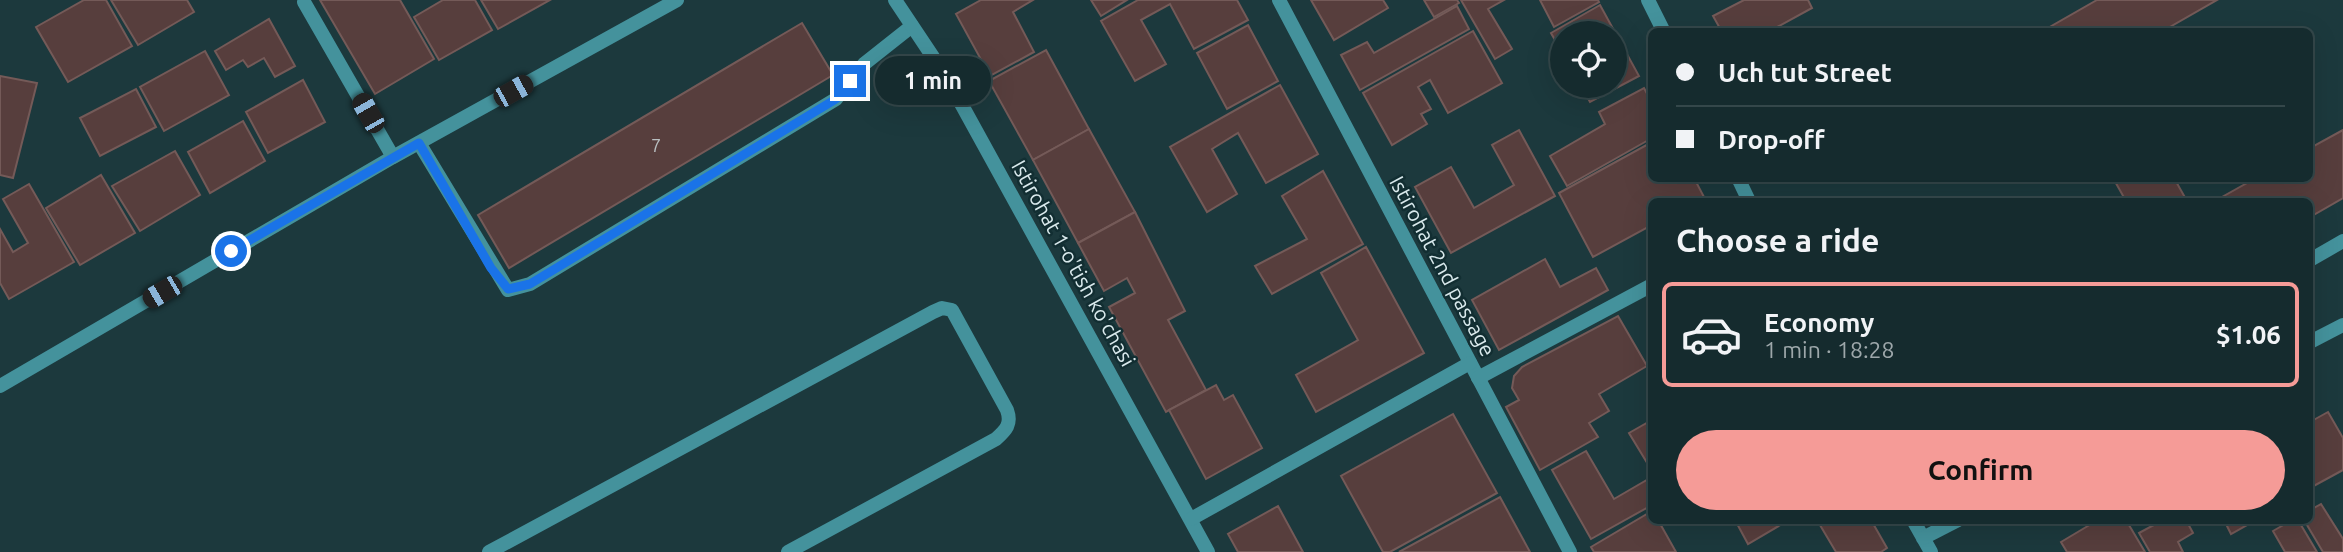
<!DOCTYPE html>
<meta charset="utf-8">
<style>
:root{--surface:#152b2e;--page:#1e3336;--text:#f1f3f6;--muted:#9da7aa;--line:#34474a;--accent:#f59b97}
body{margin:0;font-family:Ubuntu,sans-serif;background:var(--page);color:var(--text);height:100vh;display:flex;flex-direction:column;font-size:26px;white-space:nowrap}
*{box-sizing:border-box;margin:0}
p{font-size:23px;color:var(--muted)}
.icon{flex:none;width:38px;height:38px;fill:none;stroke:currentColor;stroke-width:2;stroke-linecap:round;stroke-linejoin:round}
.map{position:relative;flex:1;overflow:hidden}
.details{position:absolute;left:1648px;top:198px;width:665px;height:326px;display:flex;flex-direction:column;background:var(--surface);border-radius:10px;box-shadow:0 7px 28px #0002,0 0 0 2px var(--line)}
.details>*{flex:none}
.hud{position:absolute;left:1648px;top:28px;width:665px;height:154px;border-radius:10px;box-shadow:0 7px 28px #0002,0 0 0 2px var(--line);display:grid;align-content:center;height:154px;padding:0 28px;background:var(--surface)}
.controls{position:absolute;left:1550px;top:21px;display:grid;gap:14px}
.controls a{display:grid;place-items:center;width:77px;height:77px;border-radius:50%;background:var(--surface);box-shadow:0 7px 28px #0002,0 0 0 2px var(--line);font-size:35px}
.end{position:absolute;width:32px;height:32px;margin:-16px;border:9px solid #1a73e8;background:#fff;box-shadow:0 0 0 4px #fff}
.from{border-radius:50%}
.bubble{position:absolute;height:49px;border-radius:24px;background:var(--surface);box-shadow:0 7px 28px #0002,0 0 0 2px var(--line);font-size:23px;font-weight:700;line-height:49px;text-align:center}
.car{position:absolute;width:21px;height:42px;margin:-21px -10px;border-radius:9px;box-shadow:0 0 5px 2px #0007;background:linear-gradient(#222 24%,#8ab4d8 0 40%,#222 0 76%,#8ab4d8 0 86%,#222 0)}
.hud b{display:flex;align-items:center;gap:24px;height:66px;font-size:26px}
.hud b+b{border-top:2px solid var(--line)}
.hud i{width:18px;height:18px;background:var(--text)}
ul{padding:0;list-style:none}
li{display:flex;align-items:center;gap:21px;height:105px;margin:0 14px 10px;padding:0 14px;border:4px solid var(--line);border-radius:10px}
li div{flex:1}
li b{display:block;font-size:26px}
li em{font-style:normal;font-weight:700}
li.on{border-color:var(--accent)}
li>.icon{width:63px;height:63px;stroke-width:1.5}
h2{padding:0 28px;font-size:32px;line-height:84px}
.primary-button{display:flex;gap:14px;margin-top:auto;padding:14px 28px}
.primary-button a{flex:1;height:80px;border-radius:42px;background:var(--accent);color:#111;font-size:28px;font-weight:700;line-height:80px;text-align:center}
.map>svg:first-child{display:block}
.building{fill:#573e3d;stroke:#745a58;stroke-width:2}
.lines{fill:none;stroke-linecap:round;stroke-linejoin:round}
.service{stroke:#44929c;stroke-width:14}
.minor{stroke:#44929c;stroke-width:14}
.route{stroke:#1a73e8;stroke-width:9}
.labels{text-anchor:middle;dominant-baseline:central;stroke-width:5;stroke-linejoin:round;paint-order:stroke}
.number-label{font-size:18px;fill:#b9bfc1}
.street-label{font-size:21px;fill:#daeaed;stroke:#122e32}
</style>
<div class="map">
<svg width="2343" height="552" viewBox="0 0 2343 552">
<rect width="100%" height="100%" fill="#1c393d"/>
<g class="building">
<polygon points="84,0 106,0 132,46 68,82 36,27"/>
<polygon points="111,0 187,0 194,12 138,45"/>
<polygon points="320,0 400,0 434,59 375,94"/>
<polygon points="443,0 475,0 492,30 439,60 414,17"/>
<polygon points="481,0 550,0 498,29"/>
<polygon points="981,0 1033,0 1013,12 1034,52 990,76 956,14"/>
<polygon points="1091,0 1127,0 1101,16"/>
<polygon points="1138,0 1237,0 1248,20 1194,49 1170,4 1141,20 1166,64 1135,81 1101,21"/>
<polygon points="1311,0 1383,0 1388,8 1334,40"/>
<polygon points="1424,0 1457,0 1459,3 1434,17"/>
<polygon points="1461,0 1504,0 1488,9 1512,49 1495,59"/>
<polygon points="1540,0 1598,0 1599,2 1554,27"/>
<polygon points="1744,0 1808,0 1812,8 1768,32 1722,32 1713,16"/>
<polygon points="2097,0 2217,0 2161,32 2041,32"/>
<polygon points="1600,5 1639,76 1590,102 1581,86 1615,86 1615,33 1563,33 1563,54 1551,33"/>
<polygon points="1457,6 1469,29 1360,90 1341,55 1367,42 1374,53"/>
<polygon points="269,19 295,66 275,77 264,58 248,67 243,60 226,70 215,51"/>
<polygon points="802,23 833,75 509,268 478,215"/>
<polygon points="1248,25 1278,81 1227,109 1197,53"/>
<polygon points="1473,31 1502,83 1448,113 1430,80 1418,87 1431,109 1421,114 1427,124 1392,145 1363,93"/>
<polygon points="1046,50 1089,129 1033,160 989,81"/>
<polygon points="205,51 229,95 164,131 140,87"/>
<polygon points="0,76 37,83 13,178 0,175"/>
<polygon points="303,80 325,122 268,153 246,112"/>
<polygon points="1280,85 1318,154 1266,183 1238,133 1212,149 1237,194 1207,212 1170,147"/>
<polygon points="1644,88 1652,103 1652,138 1567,186 1550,156 1605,124 1599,112"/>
<polygon points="136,89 156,127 100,156 80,118"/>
<polygon points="243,121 265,161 210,193 188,152"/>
<polygon points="1089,129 1135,212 1078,243 1033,160"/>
<polygon points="1519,130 1555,196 1451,253 1415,187 1451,167 1474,208 1514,185 1492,145"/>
<polygon points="2343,130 2343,198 2310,217 2310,201 2215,201 2256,178 2310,178 2310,148"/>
<polygon points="1652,142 1652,178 1694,178 1704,197 1696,201 1652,201 1652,225 1593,257 1559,193"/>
<polygon points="175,151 200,195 140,231 112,186"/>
<polygon points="1323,171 1363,244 1272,294 1255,266 1307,239 1282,196"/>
<polygon points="101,175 135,233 80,265 46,208"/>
<polygon points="2113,178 2174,178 2187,201 2126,201"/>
<polygon points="29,184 74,262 9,299 0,283 0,229 13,252 28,243 3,199"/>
<polygon points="1135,212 1185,311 1168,320 1206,390 1166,412 1109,307 1135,293 1127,278 1104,291 1078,243"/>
<polygon points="1366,247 1424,353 1316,412 1296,375 1358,340 1321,273"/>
<polygon points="1545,259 1560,287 1596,268 1608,290 1499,350 1472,300"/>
<polygon points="1618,316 1647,366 1599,394 1609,411 1589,423 1598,437 1540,470 1506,407 1519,400 1512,388 1514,376 1522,367"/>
<polygon points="1216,385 1224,400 1233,395 1262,448 1206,479 1169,410"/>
<polygon points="2328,412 2343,438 2343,470 2310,488 2310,422"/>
<polygon points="1453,414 1497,493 1390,552 1383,552 1341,476"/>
<polygon points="1652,420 1652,471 1629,433"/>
<polygon points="1586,451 1614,499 1652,477 1652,505 1591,539 1552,470"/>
<polygon points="1500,497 1530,552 1399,552"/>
<polygon points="2321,504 2343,539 2343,552 2323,552 2304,520 2310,520 2310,510"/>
<polygon points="1278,506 1303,552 1238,552 1228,534"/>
<polygon points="1652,511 1652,520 1658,520 1676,552 1594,552 1591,547"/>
<polygon points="1735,520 1789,520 1748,544"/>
<polygon points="1817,520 1871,520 1887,548 1881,552 1836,552"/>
<polygon points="2098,520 2126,520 2145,552 2067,552 2061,542"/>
<polygon points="2163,520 2186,520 2193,533 2178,542 2183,552 2150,552 2139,533"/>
<polygon points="2224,520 2256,520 2231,534"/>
<polygon points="2292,520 2298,520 2317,552 2285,552 2273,531"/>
</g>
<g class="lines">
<g class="service">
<polyline points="304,2 393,157"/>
<polyline points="419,143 508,290 530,284 836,99 864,64 912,26"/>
<polyline points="2310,260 2343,241"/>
<path d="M 489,552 L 933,312 L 942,308 L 952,310 L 1007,410 C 1012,424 1006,430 996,439 L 788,552"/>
</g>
<g class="minor">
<polyline points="895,0 947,78 1208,552"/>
<polyline points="1279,0 1570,552"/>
<polyline points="1648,0 1664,32"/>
<polyline points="1738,178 1749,201"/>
<polyline points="2310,342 2343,325"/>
<polyline points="1478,378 1652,285"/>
<polyline points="0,386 393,157 677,0"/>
<polyline points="1191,519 1470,363"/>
<polyline points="1913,520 1931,552"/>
<polyline points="1923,538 1958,520"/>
</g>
</g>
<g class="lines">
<polyline class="route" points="231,251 419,143 491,268 508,289 530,284 836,99 850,81"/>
</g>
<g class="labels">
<g class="number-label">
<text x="656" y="145">7</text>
</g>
<g class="street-label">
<text transform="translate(1074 263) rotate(61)">Istirohat 1-o'tish ko'chasi</text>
<text transform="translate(1443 266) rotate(62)">Istirohat 2nd passage</text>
</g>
</g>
</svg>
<div class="controls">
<a><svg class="icon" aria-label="locate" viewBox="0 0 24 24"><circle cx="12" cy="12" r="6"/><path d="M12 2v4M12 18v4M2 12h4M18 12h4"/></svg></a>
</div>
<i class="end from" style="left:231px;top:251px"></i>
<i class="end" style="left:850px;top:81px"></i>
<div class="bubble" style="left:875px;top:56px;width:116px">1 min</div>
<i class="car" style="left:513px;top:91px;rotate:61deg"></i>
<i class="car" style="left:368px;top:113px;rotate:330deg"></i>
<i class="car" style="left:162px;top:292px;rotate:240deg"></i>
<div class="hud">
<b><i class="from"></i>Uch tut Street</b>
<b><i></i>Drop-off</b>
</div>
<section class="details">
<h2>Choose a ride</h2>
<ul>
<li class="on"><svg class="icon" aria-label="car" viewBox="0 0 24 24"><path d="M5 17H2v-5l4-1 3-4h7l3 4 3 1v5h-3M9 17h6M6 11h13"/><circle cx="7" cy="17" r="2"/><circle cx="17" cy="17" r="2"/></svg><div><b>Economy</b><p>1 min · 18:28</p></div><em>$1.06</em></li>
</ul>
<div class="primary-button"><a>Confirm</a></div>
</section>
</div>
